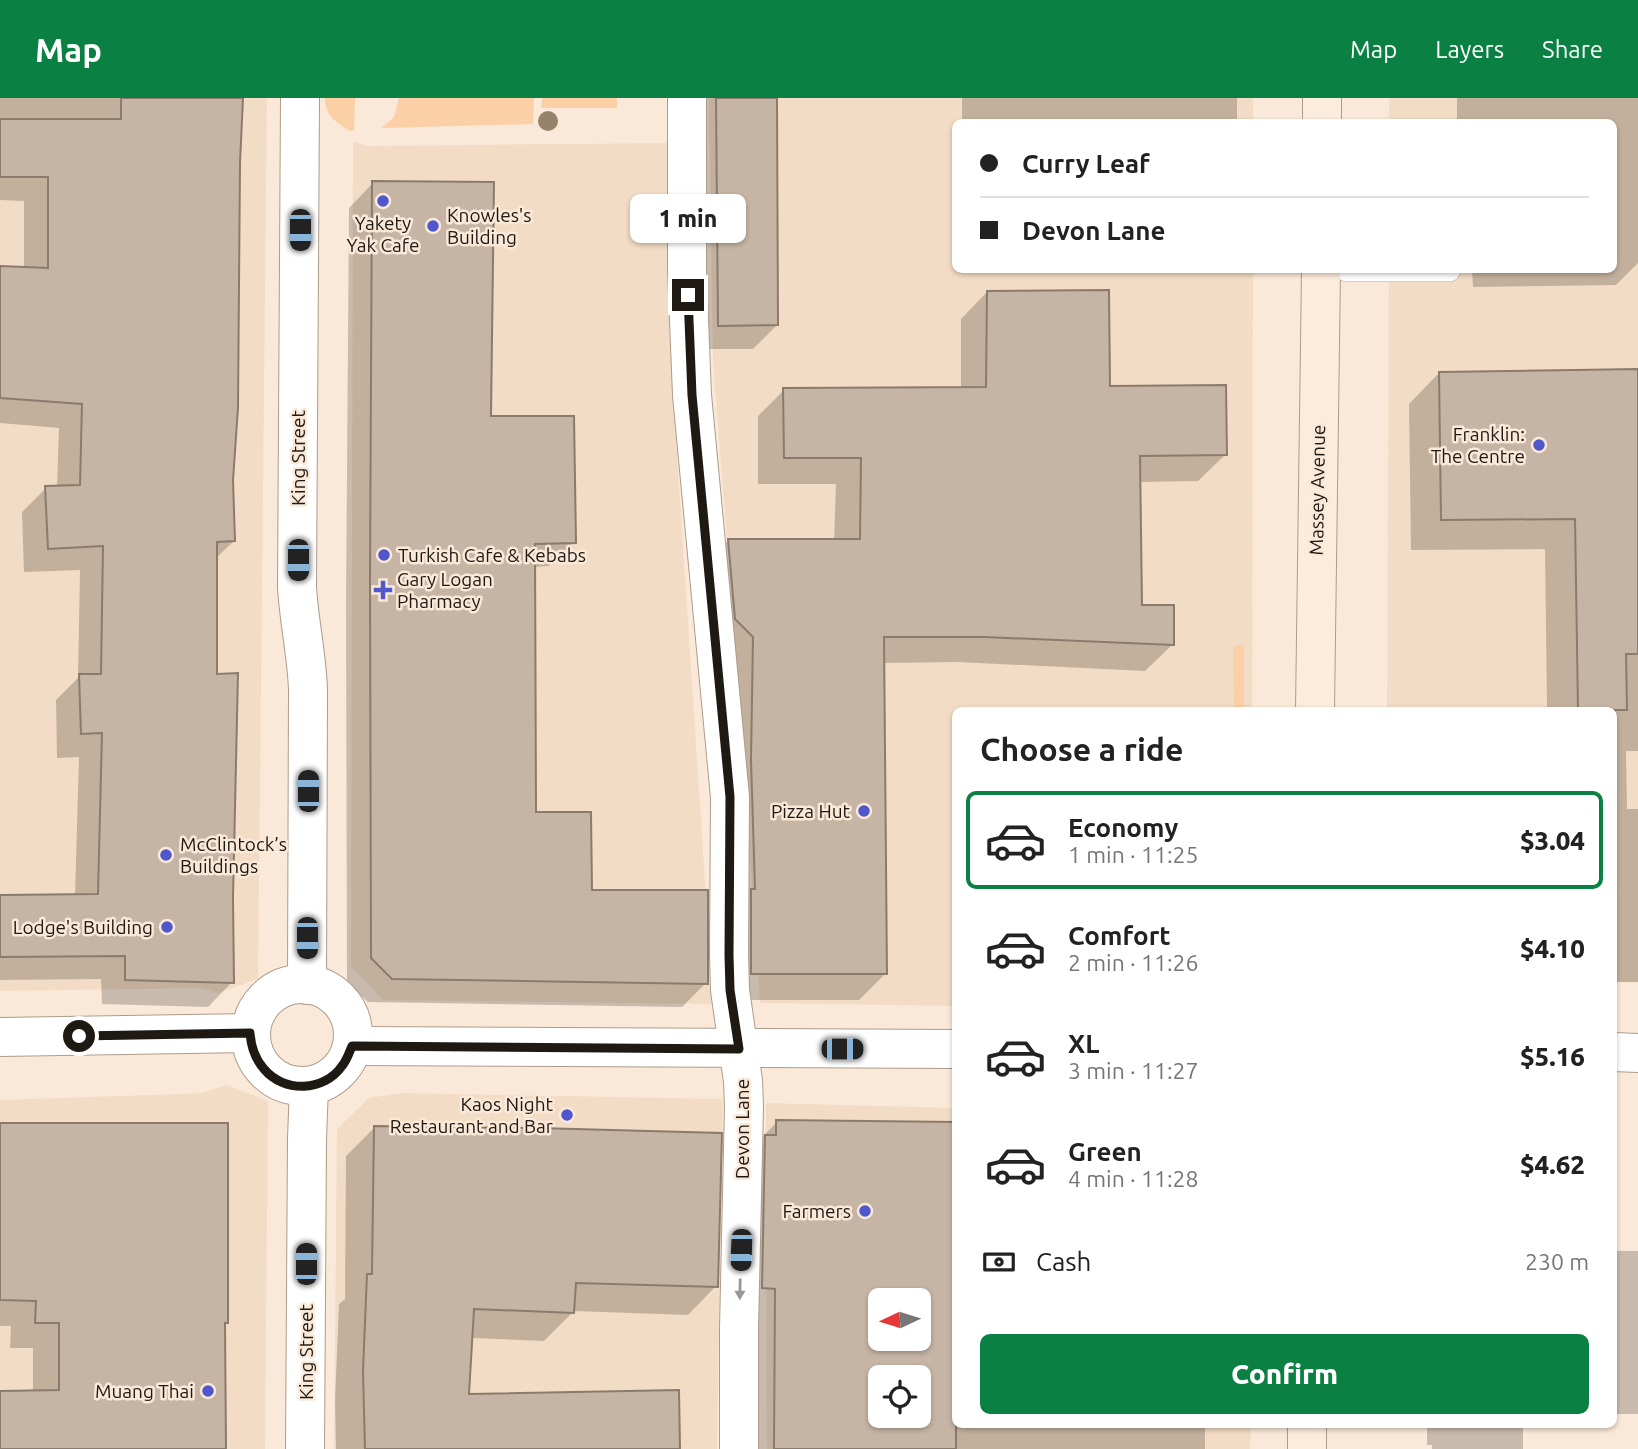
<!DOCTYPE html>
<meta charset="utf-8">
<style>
:root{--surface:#fff;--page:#f2f2f2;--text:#222;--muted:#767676;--line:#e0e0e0;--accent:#0b8043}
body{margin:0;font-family:Ubuntu,sans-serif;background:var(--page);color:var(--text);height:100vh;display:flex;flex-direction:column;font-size:26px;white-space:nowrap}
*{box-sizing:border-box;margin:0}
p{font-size:23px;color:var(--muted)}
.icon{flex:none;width:38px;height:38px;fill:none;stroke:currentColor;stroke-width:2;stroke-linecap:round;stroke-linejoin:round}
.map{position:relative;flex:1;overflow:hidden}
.drawer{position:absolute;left:952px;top:609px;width:665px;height:721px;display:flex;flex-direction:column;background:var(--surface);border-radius:10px;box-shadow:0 2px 5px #0004}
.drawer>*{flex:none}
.top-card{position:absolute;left:952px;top:21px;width:665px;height:154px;border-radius:10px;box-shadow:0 2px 5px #0004;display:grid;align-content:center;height:154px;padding:0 28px;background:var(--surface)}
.needle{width:46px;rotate:266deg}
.buttons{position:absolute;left:868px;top:1190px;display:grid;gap:14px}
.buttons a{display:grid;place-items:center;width:63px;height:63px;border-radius:10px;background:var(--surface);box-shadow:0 2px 5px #0004;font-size:35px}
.end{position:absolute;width:32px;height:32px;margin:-16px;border:9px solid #1f1913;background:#fff;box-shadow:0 0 0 4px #fff}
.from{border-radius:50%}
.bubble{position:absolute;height:49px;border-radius:10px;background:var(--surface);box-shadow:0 2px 5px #0004;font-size:23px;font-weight:800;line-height:49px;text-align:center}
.car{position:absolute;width:21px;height:42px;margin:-21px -10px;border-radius:9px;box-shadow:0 0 5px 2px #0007;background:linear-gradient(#222 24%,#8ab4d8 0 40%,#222 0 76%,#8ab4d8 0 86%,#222 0)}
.top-card b{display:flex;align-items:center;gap:24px;height:66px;font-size:26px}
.top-card b+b{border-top:2px solid var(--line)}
.top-card i{width:18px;height:18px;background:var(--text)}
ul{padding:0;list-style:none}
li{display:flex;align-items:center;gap:21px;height:98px;margin:0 14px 10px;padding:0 14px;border:4px solid transparent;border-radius:10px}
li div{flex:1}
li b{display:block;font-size:26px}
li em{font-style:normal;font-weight:800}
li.selected{border-color:var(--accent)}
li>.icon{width:63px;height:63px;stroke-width:1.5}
h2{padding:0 28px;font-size:32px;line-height:84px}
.pay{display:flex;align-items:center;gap:18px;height:77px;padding:0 28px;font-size:26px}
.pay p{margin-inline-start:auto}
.button{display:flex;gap:14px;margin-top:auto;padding:14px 28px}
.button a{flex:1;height:80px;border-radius:10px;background:var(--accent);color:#fff;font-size:28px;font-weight:800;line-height:80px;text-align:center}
header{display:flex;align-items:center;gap:42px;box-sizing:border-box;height:98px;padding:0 35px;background:var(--accent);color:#fff}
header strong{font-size:33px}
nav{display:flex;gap:38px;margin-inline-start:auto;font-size:24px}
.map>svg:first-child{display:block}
.built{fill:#f3dcc5;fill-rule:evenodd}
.green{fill:#fbd0a6}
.shadow{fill:#0003;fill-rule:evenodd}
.building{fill:#c6b5a5;stroke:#8b7b6c;stroke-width:2;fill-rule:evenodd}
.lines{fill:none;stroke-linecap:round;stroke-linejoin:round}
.service-casing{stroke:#ad9c8c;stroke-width:24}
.minor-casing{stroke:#ad9c8c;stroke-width:40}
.tertiary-casing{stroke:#ad9c8c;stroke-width:40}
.secondary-casing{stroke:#ad9c8c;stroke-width:40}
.service{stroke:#fff;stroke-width:23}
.minor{stroke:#fff;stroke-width:38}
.tertiary{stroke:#fff;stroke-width:38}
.secondary{stroke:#fcecdc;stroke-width:38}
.tree{fill:#97826c}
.oneway{fill:#9a9895}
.route{stroke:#1f1913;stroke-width:9}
.poi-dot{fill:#5056cc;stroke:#fae9d8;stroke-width:2.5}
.labels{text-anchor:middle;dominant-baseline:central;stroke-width:5;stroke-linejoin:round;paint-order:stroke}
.poi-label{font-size:19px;fill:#1f1913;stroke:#fae9d8;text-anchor:end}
.street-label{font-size:19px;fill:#1f1913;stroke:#fae9d8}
</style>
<header>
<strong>Map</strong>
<nav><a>Map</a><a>Layers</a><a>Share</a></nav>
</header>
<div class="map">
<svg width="1638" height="1351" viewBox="0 0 1638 1351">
<rect width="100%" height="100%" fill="#fae9d8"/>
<g class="built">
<polygon points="0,0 267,0 258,881 218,895 201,890 0,893"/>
<polygon points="709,0 1253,0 1253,24 956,24 956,172 1253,172 1252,612 956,612 955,908 760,905 739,595 713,264"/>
<polygon points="1389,0 1638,0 1638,884 1614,884 1614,612 1387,612 1389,172 1614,172 1614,24 1389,24"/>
<polygon points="353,43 367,48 670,45 673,295 713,906 383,902 351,868"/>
<polygon points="227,987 268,1003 265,1351 0,1351 0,1002 182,996 202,995"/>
<polygon points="403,995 723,1001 717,1351 334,1351 337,1031 369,1000"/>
<path d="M 766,1005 L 955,1010 L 956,1326 L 1251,1327 L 1250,1351 L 767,1351 ZM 880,1202 L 919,1202 L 919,1241 L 880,1241 ZM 880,1279 L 919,1279 L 919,1318 L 880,1318 Z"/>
</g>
<g class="green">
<path d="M 325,0 L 355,0 L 354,32 L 350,33 C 336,24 325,18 325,0 Z"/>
<polygon points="399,0 534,0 533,26 381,30 394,19"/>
<polygon points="542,0 617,0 617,10 541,10"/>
<polygon points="1244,546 1244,612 1234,612 1233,549"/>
</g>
<g class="shadow">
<polygon points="0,0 241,0 232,382 234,443 215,461 215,577 232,800 232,884 208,909 102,906 101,881 0,882 0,799 75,798 79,659 57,660 56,602 78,580 80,472 24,474 22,414 46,390 57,390 59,330 0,325 0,170 24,171 24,103 0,102"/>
<polygon points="693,0 775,0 777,227 753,251 695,251"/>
<rect x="962" y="0" width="275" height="24"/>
<polygon points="1457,0 1638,0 1638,165 1616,187 1473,189 1472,172 1614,172 1614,24 1457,24"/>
<polygon points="373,85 490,320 574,444 549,468 533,469 535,716 590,794 706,885 682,909 368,904 347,885 346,506 349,110"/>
<polygon points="987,194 1108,290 1225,357 1198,383 1139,384 1140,509 1172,547 1145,573 958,564 883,565 885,876 859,902 726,902 702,469 728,443 834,443 836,386 758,386 758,318 784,292 961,291 961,221"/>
<polygon points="1638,273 1638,653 1626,653 1627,711 1638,711 1638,884 1614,884 1614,612 1539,612 1542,610 1547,610 1545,451 1411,452 1409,306 1439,275"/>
<path d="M 777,1024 L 956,1026 L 956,1326 L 1205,1326 L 1205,1351 L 750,1351 L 753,1048 ZM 880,1202 L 919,1202 L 919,1241 L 880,1241 ZM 880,1279 L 919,1279 L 919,1318 L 880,1318 Z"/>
<polygon points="0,1027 226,1224 224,1227 224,1351 0,1351 0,1294 33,1294 33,1250 10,1250 11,1228 0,1228"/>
<polygon points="374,1030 716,1188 688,1217 574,1213 544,1243 471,1240 467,1298 679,1351 336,1351 335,1303 339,1206 345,1201 346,1058"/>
<rect x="1614" y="1153" width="24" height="163"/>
<polygon points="1427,1326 1523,1326 1523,1351 1432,1351 1432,1347 1427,1347"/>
</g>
<g class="building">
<polygon points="121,0 243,0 240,65 238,310 233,382 235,443 217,444 217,576 238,575 233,800 234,885 125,882 125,858 0,859 0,797 98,796 102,635 81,636 79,576 101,576 103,448 48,451 45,388 80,387 82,306 0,300 0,168 48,170 48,79 0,79 0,21 121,21"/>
<polygon points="716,0 777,0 778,227 718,228"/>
<polygon points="372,83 494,84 491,318 574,318 576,445 535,446 536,714 591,714 592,792 708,792 708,886 392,881 371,860 370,481"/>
<polygon points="1109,192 1110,288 1226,287 1227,357 1140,358 1142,507 1174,507 1174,547 985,539 884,539 887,876 751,876 751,791 755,791 751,662 753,539 735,521 728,441 860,441 861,360 784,360 783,290 986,289 987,193"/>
<polygon points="1638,271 1638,556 1626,556 1627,612 1578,612 1575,421 1441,422 1439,274"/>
<path d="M 776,1022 L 956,1024 L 956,1351 L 774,1351 L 775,1191 L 762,1190 L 765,1037 L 776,1037 ZM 880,1202 L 919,1202 L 919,1241 L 880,1241 ZM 880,1279 L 919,1279 L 919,1318 L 880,1318 Z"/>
<polygon points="0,1025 228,1025 228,1225 225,1225 226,1351 0,1351 0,1293 59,1292 59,1225 35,1225 36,1203 0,1202"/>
<polygon points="374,1028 538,1030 722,1035 718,1189 576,1185 574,1215 474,1211 469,1296 679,1292 680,1351 365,1351 363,1273 367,1176 372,1176"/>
</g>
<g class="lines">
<defs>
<polyline id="service" points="1347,172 1449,172"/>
<polyline id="minor" points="687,0 687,172 692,297 730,699 729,857 730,892 743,983 744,1008 739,1231 739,1351"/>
<g id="tertiary">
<path d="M 300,0 L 297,489 C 299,524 307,558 308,592 L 307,887"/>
<circle cx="302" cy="937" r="51"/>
<polyline points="0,939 250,935"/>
<polyline points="352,948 956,951"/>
<polyline points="1614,954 1638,955"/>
<polyline points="305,1351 307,1041 309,988"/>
</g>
<g id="secondary">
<polyline points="1322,24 1322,0"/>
<polyline points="1315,612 1321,172"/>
<polyline points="1307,1351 1307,1326"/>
</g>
</defs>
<use href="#service" class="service-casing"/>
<use href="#minor" class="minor-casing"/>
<use href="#tertiary" class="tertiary-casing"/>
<use href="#secondary" class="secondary-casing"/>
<use href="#service" class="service"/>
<use href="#minor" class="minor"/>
<use href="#tertiary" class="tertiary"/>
<use href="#secondary" class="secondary"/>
</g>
<circle class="tree" cx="548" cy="23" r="10"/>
<defs><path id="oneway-solid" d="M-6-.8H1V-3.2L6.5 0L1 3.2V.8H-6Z" transform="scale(1.75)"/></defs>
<use class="oneway" href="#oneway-solid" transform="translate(740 1191) rotate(91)"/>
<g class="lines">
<path class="route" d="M 79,938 L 250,935 C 251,948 255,961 264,971 C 284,995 324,994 342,968 C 347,962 349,955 352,948 L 739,951 L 730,892 L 729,857 L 730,699 L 692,297 L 688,197"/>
</g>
<g class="poi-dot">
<circle cx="383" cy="103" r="7"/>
<circle cx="433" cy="128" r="7"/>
<circle cx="1539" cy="347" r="7"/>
<circle cx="384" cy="457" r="7"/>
<path d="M379.5 481.5h7v7h7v7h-7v7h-7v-7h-7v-7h7z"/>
<circle cx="864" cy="713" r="7"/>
<circle cx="166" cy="757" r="7"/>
<circle cx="167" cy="829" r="7"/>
<circle cx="567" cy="1017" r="7"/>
<circle cx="865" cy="1113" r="7"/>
<circle cx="208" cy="1293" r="7"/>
</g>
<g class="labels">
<g class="poi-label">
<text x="447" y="117" text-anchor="start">Knowles's<tspan x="447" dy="22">Building</tspan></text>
<text x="383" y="125" text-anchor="middle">Yakety<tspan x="383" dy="22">Yak Cafe</tspan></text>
<text x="1525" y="336">Franklin:<tspan x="1525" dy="22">The Centre</tspan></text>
<text x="398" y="457" text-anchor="start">Turkish Cafe &amp; Kebabs</text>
<text x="397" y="481" text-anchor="start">Gary Logan<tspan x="397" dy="22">Pharmacy</tspan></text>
<text x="850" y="713">Pizza Hut</text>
<text x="180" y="746" text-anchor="start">McClintock’s<tspan x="180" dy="22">Buildings</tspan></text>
<text x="153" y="829">Lodge's Building</text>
<text x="553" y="1006">Kaos Night<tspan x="553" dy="22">Restaurant and Bar</tspan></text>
<text x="851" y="1113">Farmers</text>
<text x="194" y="1293">Muang Thai</text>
</g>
<g class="street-label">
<text transform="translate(298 360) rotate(-90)">King Street</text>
<text transform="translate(1317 392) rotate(-89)">Massey Avenue</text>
<text transform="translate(742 1031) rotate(-90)">Devon Lane</text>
<text transform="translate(306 1254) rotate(-90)">King Street</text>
</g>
</g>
</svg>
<div class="buttons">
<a><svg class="needle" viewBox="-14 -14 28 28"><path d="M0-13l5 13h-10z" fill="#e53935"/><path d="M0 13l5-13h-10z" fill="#767676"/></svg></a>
<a><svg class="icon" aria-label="locate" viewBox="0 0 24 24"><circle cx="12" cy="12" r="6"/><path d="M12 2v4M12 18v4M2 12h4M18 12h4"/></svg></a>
</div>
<i class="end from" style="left:79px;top:938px"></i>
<i class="end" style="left:688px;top:197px"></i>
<div class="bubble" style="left:630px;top:96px;width:116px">1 min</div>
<i class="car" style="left:300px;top:132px;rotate:180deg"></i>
<i class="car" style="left:298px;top:462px;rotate:180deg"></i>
<i class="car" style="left:308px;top:693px;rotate:0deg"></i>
<i class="car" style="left:307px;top:840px;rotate:180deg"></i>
<i class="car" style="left:842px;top:951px;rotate:90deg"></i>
<i class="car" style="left:741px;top:1152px;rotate:182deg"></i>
<i class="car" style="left:306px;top:1166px;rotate:0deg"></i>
<div class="top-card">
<b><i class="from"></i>Curry Leaf</b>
<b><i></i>Devon Lane</b>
</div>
<section class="drawer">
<h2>Choose a ride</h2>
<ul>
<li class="selected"><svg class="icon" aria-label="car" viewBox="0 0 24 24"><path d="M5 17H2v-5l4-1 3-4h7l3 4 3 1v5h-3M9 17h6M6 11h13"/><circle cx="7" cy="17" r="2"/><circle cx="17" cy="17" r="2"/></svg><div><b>Economy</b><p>1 min · 11:25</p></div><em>$3.04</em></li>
<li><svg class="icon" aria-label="car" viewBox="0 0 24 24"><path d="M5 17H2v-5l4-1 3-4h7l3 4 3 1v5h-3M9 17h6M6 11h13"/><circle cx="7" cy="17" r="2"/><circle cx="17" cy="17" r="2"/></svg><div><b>Comfort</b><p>2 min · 11:26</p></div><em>$4.10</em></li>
<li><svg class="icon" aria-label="car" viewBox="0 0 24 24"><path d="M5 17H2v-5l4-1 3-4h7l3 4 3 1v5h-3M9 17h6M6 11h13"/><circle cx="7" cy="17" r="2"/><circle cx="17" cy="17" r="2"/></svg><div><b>XL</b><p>3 min · 11:27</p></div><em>$5.16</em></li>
<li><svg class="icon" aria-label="car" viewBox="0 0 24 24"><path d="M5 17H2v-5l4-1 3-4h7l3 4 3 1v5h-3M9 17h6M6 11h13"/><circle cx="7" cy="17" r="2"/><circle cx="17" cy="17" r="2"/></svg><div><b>Green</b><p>4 min · 11:28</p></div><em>$4.62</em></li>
</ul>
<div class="pay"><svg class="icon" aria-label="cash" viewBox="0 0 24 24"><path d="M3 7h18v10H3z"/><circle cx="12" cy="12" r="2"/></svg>Cash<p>230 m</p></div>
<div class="button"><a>Confirm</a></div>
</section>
</div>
